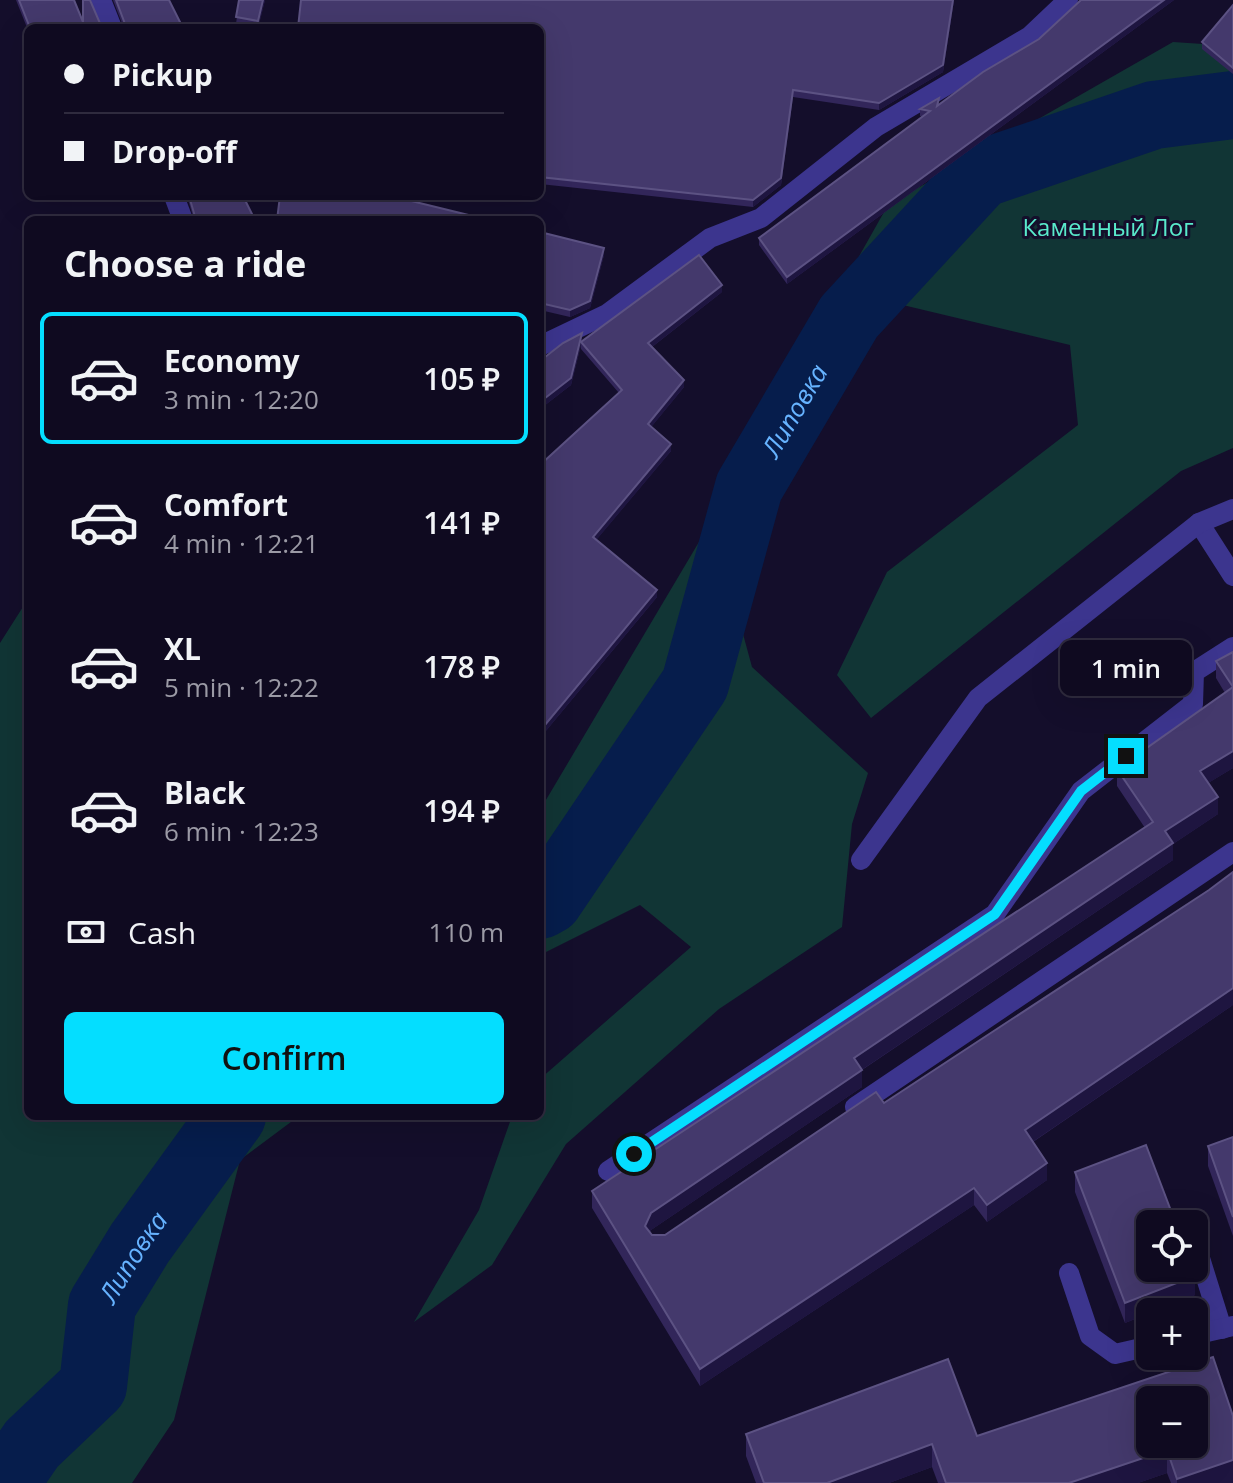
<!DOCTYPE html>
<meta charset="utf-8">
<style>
:root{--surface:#0f0a20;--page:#1d182d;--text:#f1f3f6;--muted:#9b9aa5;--line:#2f2b3e;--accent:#04deff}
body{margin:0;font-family:"Open Sans",sans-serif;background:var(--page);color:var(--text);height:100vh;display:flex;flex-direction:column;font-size:30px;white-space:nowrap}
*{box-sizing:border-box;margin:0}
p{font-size:26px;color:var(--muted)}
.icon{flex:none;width:44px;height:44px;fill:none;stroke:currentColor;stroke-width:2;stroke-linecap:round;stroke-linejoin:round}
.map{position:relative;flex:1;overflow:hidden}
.drawer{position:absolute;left:24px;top:216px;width:520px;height:904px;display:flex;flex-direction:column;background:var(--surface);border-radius:12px;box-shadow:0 8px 32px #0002,0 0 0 2px var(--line)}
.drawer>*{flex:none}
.guide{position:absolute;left:24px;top:24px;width:520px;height:176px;border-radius:12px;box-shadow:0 8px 32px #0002,0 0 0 2px var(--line);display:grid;align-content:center;height:176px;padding:0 40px;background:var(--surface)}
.buttons{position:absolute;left:1136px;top:1210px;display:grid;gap:16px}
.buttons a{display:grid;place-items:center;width:72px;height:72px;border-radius:12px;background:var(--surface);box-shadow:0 8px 32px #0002,0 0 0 2px var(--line);font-size:40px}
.end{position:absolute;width:36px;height:36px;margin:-18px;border:10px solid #04deff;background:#111;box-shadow:0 0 0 4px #111}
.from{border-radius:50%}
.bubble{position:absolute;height:56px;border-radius:12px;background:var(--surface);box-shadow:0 8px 32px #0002,0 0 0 2px var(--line);font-size:26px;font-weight:600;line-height:56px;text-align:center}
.guide b{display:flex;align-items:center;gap:28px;height:76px;font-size:30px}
.guide b+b{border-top:2px solid var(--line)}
.guide i{width:20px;height:20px;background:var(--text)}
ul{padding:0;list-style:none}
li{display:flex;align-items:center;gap:24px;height:132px;margin:0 16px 12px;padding:0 24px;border:4px solid transparent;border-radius:12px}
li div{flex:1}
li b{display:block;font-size:30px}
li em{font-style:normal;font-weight:600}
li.on{border-color:var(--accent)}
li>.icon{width:72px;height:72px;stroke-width:1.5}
h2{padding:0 40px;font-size:36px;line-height:96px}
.pay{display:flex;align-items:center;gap:20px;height:88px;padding:0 40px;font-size:30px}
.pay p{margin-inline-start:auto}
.button{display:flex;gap:16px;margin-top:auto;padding:16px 40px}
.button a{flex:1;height:92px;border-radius:12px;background:var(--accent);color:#111;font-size:32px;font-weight:600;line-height:92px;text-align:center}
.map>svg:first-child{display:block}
.green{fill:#113535}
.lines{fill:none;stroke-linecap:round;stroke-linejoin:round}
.river{stroke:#061d4c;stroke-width:68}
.minor{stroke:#3c358e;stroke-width:20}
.wall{fill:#32265a}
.shaded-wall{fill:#1e1540}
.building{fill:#44396c;stroke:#5c5283;stroke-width:2;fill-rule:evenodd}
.route{stroke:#04deff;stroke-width:10}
.labels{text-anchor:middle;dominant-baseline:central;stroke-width:6;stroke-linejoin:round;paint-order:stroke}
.park-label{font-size:24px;fill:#59eacb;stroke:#140e2b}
.water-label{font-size:26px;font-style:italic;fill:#66b3ff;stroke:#140e2b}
</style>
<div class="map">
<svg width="1233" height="1483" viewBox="0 0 1233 1483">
<rect width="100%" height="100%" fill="#140e2b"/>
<g class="green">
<polygon points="1173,42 1233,46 1233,448 1181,471 871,718 837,675 887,572 1078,425 1070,345 840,290 888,205"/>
<polygon points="712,520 752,667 868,773 852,824 842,927 719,1009 566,1144 492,1265 414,1322 479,1210 512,1116 540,1116 540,1079 691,947 640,905 540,955 540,810"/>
<polygon points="28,599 28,1116 299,1116 240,1160 174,1420 132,1483 0,1483 0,643"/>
</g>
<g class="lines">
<g class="river">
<path id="s1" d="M 540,905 L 549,900 L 695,684 L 749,487 L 849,317 L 981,174 L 1154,115 L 1233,105"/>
<path id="s2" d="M 5,1483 L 32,1444 L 93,1386 L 102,1305 L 140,1243 L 232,1116"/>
</g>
<g class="minor">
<polyline points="101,0 112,28"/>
<polyline points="174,196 183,220"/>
<polyline points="540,346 607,314 710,238 761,218 876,127 1030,36 1068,0"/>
<polyline points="1199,523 1233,576"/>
<polyline points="861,860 978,698 1199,523 1233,509"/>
<polyline points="855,1107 1233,852"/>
<polyline points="608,1171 995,914 1081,791 1193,704 1194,672 1233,647"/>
<polyline points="1189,1223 1189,1224"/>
<polyline points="1194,1239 1222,1329"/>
<polyline points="1069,1273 1090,1336 1115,1354 1150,1346"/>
<polyline points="1194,1335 1233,1326"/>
</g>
</g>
<g class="wall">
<polygon points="16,0 74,0 83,22 102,28 28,28 28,30"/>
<polygon points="113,0 169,0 123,26"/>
<polygon points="239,0 265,0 258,28 236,24"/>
<polygon points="301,0 954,0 943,72 879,110 793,97 781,185 753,207 540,184 540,28"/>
<polygon points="1080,0 1174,0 787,284 759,245 759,238 923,117 920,116 920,109 939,105 1039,39"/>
<polygon points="1233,5 1233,74 1202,49 1202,42"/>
<polygon points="187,196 243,196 255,220 194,220"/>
<polygon points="540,232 604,255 590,308 570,317 540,310"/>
<polygon points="722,292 652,347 684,387 651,427 671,451 596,540 657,597 540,738 540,465 619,393 581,349 581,345 571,385 540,409 540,361 582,341"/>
<polygon points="1233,652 1233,768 1208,783 1218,814 1173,844 1173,860 862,1070 862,1087 651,1230 650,1232 652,1235 665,1235 884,1103 1233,1005 1033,1142 1047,1180 987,1222 974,1205 700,1386 592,1208 592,1191 1145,828 1117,786 1117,769 1225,693 1216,678 1216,661"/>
<polygon points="1233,1137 1233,1236 1208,1166 1208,1146"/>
<polygon points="1075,1172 1195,1295 1125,1323 1075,1192"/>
<polygon points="1233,1416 1233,1483 1171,1483 1167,1473 1138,1483 938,1483 932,1467 889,1483 756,1483 746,1456 746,1434 977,1436"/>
</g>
<g class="shaded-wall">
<polygon points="263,0 265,0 258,28 258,21"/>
<polygon points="953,0 954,0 943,72 879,110 879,103"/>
<polygon points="1164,0 1174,0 787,284 787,277"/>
<polygon points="793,90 781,185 753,207 753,200"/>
<polygon points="604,248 604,255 590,308 570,317 570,310"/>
<polygon points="722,285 722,292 648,350 648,343"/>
<polygon points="582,333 582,340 571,385 540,409 540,402"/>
<polygon points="684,380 684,387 648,431 648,424"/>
<polygon points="671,444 671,451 593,544 593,537"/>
<polygon points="657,590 657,597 540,738 540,731"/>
<polygon points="1233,751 1233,768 1200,788 1200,771"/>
<polygon points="1218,797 1218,814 1173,844 1173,860 854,1075 854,1058 1165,831"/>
<polygon points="1233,988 1233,1005 1025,1147 1025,1130"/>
<polygon points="862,1070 862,1087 651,1230 645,1243 645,1226 651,1213"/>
<polygon points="1047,1163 1047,1180 987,1222 987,1205"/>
<polygon points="974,1188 974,1205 700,1386 700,1369"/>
<polygon points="1195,1276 1195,1295 1125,1323 1125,1303"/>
<polygon points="932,1444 932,1467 889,1483 827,1483"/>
<polygon points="1167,1450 1167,1473 1138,1483 1069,1483"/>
<polygon points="1233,1460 1233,1483 1177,1483 1177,1479"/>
</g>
<g class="building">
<polygon points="19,0 74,0 83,22 83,0 90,0 102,28 30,28"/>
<polygon points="116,0 169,0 183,28 121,28 125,24"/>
<polygon points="239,0 263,0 258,21 236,17"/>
<polygon points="301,0 953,0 943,65 879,103 793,90 781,178 753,200 540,177 540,28 298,28"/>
<polygon points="1081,0 1164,0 787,277 759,238 930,111 920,109 939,98 937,106 983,72 1039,39"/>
<polygon points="1233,5 1233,68 1202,42"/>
<polygon points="189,196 243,196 255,220 196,220"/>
<polygon points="280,196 391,196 489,220 277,220"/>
<polygon points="540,232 604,248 590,301 570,310 540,303"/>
<polygon points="699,255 722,285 648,343 684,380 648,424 671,444 593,537 657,590 540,731 540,465 622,390 581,342"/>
<polygon points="582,333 571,378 540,402 540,361 563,343"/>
<polygon points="1233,652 1233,687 1216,661"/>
<polygon points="1233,687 1233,751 1200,771 1218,797 1165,831 1173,843 854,1058 862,1070 651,1213 645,1226 652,1235 665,1235 876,1092 884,1103 1209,890 1233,872 1233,988 1025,1130 1047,1163 987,1205 974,1188 700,1369 592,1191 1153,822 1117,769"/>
<polygon points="1233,1137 1233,1217 1208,1146"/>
<polygon points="1146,1145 1176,1224 1150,1224 1150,1268 1192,1268 1195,1276 1125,1303 1075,1172"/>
<path d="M 1213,1357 L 1233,1416 L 1233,1460 L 1177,1479 L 1167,1450 L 1069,1483 L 946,1483 L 932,1444 L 827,1483 L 764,1483 L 746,1434 L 948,1359 L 977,1436 ZM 1150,1400 L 1194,1400 L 1194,1444 L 1150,1444 Z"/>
</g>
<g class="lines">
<polyline class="route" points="634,1154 995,914 1081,791 1126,756"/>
</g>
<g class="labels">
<g class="park-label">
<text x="1108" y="226">Каменный Лог</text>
</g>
<g class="water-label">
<text stroke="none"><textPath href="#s1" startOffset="564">Липовка</textPath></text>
<text stroke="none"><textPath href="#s2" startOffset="270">Липовка</textPath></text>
</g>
</g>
</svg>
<div class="buttons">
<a><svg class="icon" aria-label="locate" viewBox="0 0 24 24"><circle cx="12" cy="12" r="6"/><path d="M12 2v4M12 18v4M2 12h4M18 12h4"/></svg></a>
<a>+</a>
<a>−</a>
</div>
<i class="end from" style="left:634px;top:1154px"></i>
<i class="end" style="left:1126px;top:756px"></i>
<div class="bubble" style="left:1060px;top:640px;width:132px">1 min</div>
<div class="guide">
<b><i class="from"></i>Pickup</b>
<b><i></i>Drop-off</b>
</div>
<section class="drawer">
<h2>Choose a ride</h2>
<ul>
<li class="on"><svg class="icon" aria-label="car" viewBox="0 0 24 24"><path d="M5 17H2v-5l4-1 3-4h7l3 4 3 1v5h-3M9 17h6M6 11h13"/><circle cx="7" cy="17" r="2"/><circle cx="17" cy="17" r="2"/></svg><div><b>Economy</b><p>3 min · 12:20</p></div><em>105 ₽</em></li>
<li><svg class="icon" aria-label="car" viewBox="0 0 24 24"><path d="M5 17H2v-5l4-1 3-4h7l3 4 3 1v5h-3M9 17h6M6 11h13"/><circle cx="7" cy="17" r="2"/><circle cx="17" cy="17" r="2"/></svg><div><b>Comfort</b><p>4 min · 12:21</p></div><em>141 ₽</em></li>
<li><svg class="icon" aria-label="car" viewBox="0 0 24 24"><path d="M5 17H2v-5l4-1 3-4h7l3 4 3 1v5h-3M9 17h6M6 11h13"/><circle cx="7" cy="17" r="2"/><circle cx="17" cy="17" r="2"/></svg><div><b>XL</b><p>5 min · 12:22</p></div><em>178 ₽</em></li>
<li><svg class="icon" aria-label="car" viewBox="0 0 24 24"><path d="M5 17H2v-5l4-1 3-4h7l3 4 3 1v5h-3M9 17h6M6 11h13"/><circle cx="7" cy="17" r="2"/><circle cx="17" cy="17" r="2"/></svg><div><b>Black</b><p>6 min · 12:23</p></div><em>194 ₽</em></li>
</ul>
<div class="pay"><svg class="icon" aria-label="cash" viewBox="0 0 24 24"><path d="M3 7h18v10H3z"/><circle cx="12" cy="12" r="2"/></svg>Cash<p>110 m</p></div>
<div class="button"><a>Confirm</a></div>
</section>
</div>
